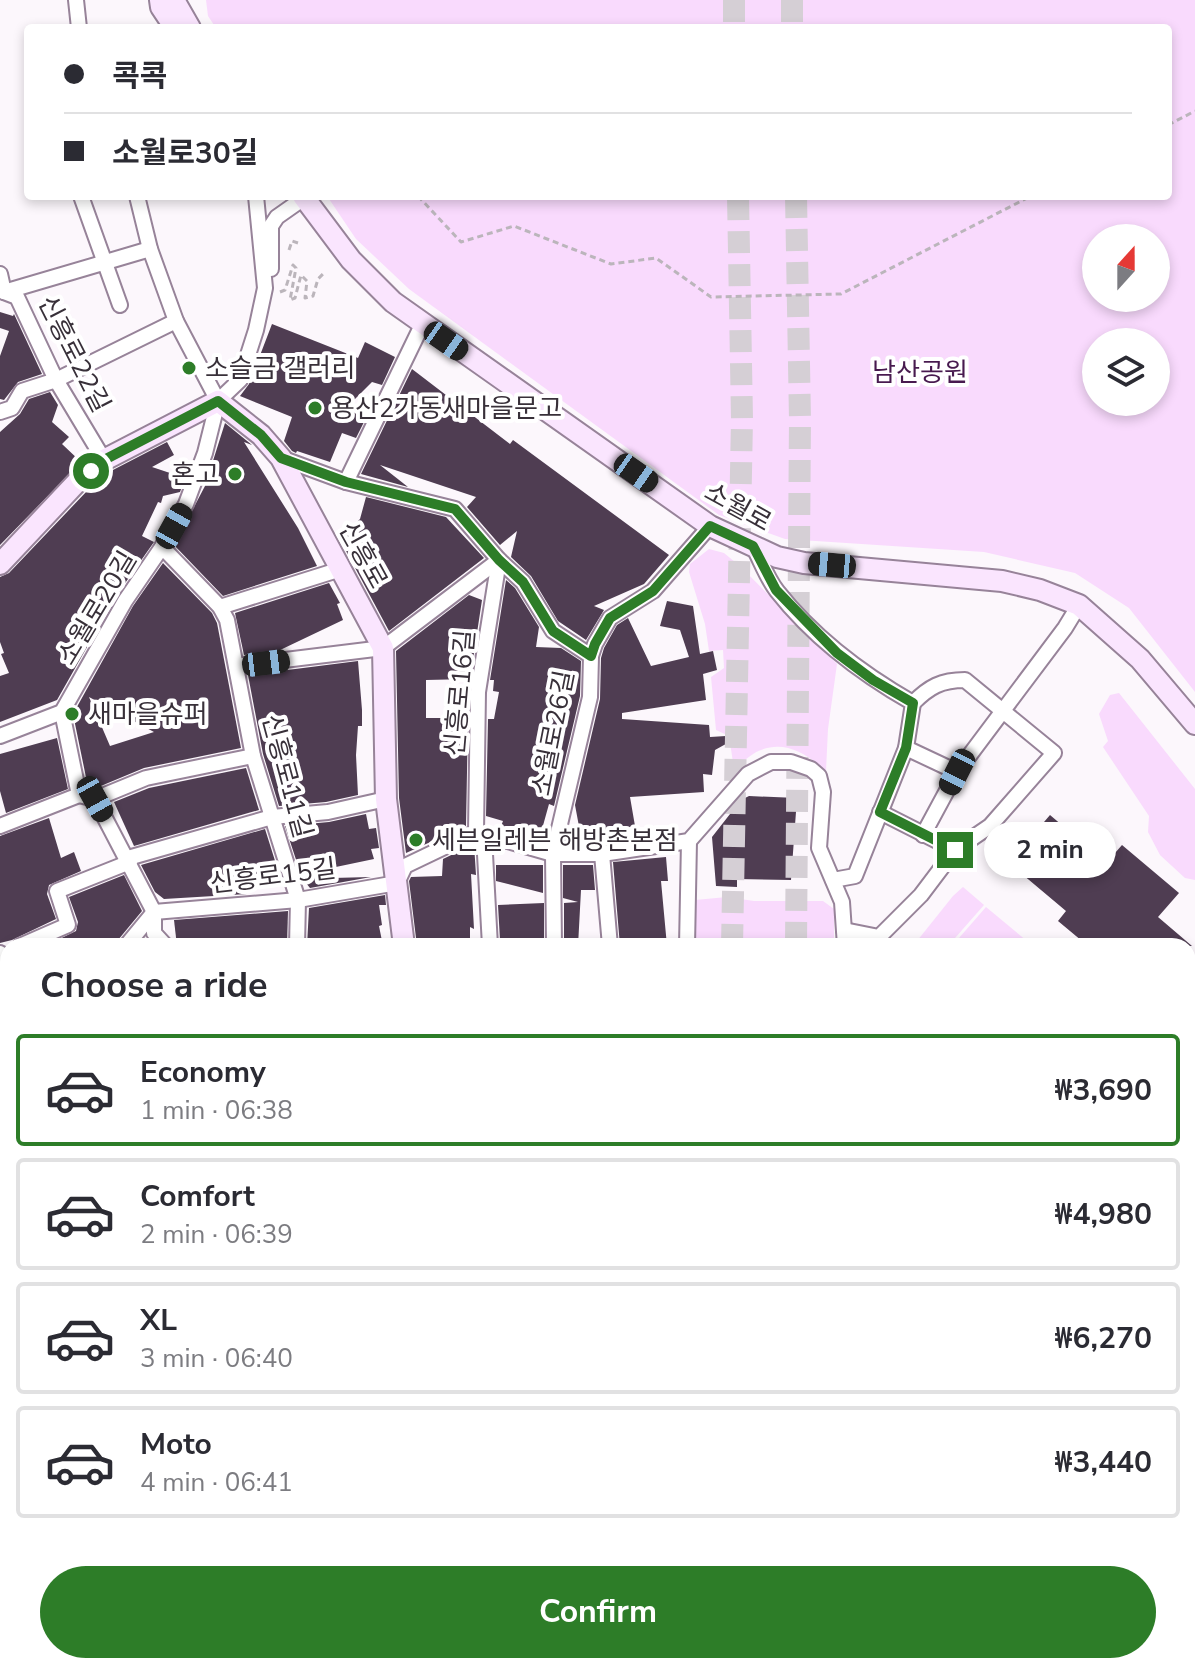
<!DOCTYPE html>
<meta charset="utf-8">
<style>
:root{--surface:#fff;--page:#f2f2f3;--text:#2b2b33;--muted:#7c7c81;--line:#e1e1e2;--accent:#2d7d28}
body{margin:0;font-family:"Nunito Sans","Noto Sans KR",sans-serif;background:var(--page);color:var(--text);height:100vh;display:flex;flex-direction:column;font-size:30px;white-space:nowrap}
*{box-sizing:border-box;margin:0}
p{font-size:26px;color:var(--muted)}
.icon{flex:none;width:44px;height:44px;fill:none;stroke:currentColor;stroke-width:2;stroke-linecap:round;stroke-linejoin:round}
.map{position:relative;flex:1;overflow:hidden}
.drawer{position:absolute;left:0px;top:938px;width:1196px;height:736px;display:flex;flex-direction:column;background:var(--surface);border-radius:24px 24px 0 0;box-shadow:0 4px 12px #0003}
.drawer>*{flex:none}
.top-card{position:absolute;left:24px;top:24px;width:1148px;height:176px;border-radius:8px;box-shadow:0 4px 12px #0003;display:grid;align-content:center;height:176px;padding:0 40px;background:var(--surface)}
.needle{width:52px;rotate:21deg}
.buttons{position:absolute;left:1082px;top:224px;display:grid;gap:16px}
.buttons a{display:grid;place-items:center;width:88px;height:88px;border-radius:50%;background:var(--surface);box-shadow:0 4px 12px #0003;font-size:40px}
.end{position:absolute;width:36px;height:36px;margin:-18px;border:10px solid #2d7d28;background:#fff;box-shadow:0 0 0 4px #fff}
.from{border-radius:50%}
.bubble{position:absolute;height:56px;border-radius:28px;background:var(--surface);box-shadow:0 4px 12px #0003;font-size:26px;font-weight:700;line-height:56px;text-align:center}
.car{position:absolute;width:24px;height:48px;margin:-24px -12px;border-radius:10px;box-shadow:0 0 6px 2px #0007;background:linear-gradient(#222 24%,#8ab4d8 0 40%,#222 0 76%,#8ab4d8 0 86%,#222 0)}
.top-card b{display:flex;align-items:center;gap:28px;height:76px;font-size:30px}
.top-card b+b{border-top:2px solid var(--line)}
.top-card i{width:20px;height:20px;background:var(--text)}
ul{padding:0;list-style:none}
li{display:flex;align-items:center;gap:24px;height:112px;margin:0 16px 12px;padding:0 24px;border:4px solid var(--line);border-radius:8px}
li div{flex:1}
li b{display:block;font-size:30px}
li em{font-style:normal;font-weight:700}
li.current{border-color:var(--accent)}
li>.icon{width:72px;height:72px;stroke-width:1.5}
h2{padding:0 40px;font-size:36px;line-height:96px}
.button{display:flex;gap:16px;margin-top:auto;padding:16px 40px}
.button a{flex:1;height:92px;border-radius:48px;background:var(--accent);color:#fff;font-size:32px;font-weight:700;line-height:92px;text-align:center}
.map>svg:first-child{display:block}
.green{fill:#f9dafd;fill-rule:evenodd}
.building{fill:#4f3d52;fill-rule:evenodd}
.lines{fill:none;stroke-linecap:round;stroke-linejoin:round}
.primary-tunnel{stroke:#d5cfd5;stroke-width:22;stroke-dasharray:22 11;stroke-linecap:butt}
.street-casing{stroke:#978399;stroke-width:18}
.secondary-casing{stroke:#978399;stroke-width:24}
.primary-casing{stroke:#b07fb7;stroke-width:26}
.path{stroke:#bbb5bb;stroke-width:3;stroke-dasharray:6 4;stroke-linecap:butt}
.street{stroke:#fff;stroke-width:14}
.secondary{stroke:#fae5fe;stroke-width:20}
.primary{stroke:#f6cbfd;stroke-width:22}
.route{stroke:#2d7d28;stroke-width:10}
.poi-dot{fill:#2d7d28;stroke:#fff;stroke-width:3}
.labels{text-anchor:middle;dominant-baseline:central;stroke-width:8;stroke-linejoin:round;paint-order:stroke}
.street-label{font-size:26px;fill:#383039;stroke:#fff}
.poi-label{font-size:26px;fill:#383039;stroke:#fff;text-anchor:start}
.park-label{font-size:26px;fill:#481a4f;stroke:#fff}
</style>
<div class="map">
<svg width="1195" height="1674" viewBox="0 0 1195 1674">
<rect width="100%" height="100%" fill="#fcf7fc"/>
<g class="green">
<path d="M 206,0 L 1195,0 L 1195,692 L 1129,608 L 1075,573 L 984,552 L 785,539 L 719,515 L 409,289 L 356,239 L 327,196 L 1168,196 L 1168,28 L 216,28 L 208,16 ZM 1096,238 L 1156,238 L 1156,298 L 1096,298 ZM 1096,342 L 1156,342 L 1156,402 L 1096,402 Z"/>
<path d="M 709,549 L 724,553 L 741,567 L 837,664 L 828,729 L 826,771 C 808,755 786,740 761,750 C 752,753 742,763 734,769 L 729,736 L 716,730 L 711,677 L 724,668 L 723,650 L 709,651 L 705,624 L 689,572 L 690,564 Z"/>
<polygon points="1119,693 1195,789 1195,880 1185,878 1160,855 1148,832 1149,816 1103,747 1108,741 1099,714 1110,695"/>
<polygon points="963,887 984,905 948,946 913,946 953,896"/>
<polygon points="727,897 754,901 823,901 834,909 834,946 816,946 816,943 695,946 695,900"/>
<polygon points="986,907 1033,946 952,946"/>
<polygon points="1195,1072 1195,1195 1188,1199 1188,1080"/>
</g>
<g class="building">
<polygon points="0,312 13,316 14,314 42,374 18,382 4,400 0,399 0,356 9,331 0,328"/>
<polygon points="272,324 358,358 365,342 395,357 382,385 372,382 348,406 368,414 356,438 342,433 330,462 297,451 296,453 292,451 284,441 292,417 240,396 249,384"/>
<polygon points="412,369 510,444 513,440 669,555 644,584 594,606 604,610 586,640 558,621 531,576 511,557 517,531 500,545 467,507 476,497 380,465 408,487 361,474"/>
<polygon points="50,392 58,405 52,422 69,437 62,444 81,462 0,545 0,432 20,414 29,399"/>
<polygon points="225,423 252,445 244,442 298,528 317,566 223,596 174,545 205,486"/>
<polygon points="167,442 174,455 152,467 185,478 180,492 163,496 161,503 158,502 142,536 154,542 116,596 57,700 0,722 0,676 9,673 1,654 4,653 0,642 0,577 9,573 87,491 111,471"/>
<polygon points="366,497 446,517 484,558 389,631 338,536 359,527 356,523 360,519"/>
<path d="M 163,563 L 212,613 L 217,623 L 241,748 L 144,768 L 96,788 L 88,787 L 73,714 L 133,606 ZM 89,697 L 154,732 L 110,746 Z"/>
<polygon points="506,580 515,588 539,627 536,647 561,648 581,661 580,696 554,806 549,804 539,840 500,829 503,821 486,816 488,719 494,719 499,692 493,691 494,680 490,680"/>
<polygon points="329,583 340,603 337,604 343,620 278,651 244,655 235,613"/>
<polygon points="469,595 482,600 470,679 426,680 426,718 468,718 466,826 406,853 399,798 396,651"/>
<polygon points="667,601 693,606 700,654 713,651 717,670 703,674 706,700 622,713 622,719 709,725 710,737 742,735 715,750 712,775 703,774 704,792 630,797 635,826 581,837 575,805 600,699 601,658 604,648 617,625 628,618 651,666 689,657 680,630 660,626"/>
<polygon points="358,661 362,710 362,726 358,726 356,755 358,795 326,802 279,806 263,754 248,675"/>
<polygon points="57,738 68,789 6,813 0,791 0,754"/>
<polygon points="246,768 259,810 134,846 114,802 149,788"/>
<polygon points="749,796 797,798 791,880 737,879 737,887 716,886 712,837 741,800"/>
<polygon points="366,814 369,829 376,828 379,848 371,849 374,859 331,868 332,878 371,877 310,888 302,878 285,826 329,822"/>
<polygon points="1050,815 1070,832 1065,838 1101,869 1122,845 1179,893 1158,917 1192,946 1088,946 1058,921 1066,911 1009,863"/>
<polygon points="49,818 61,858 74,852 81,871 49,885 47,894 56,919 12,940 0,943 0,836"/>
<polygon points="265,829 282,883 233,890 247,894 164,899 155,892 141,865"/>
<polygon points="474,844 476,875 471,874 474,929 470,927 470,946 417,946 409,881 411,877 442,876 443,859"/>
<polygon points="666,857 668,881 661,881 667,946 620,946 613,862"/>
<polygon points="496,865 543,865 543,893 496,881"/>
<polygon points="563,865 593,865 595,890 581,890 578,946 564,946 564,903 578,902 563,898"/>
<polygon points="124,875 142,911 118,940 116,946 45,946 76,931 78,922 69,897"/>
<polygon points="385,895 386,905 379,905 382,925 379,926 383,946 307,946 309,908"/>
<polygon points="544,903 544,946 503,946 505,942 500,940 498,905"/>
<polygon points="288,911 287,946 177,946 174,920"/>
</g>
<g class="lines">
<g class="primary-tunnel">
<polyline points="734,0 734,28"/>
<polyline points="792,0 792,28"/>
<polyline points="796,196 800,420 796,946"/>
<polyline points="732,946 742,419 738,196"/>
</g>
<defs>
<g id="street">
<polyline points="76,0 79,28"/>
<polyline points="81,196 120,305"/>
<polyline points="137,196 150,249 176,321 218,401"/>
<polyline points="271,269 271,226 277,217 304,198"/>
<polyline points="0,274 4,292 17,297 56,380 104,460"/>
<polyline points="4,292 150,249"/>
<polyline points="0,412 12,408 22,391 56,380 176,321"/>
<polyline points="281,458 346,482 455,509 499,560 523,582 553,631 591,656"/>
<polyline points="346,482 422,325"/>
<path d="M 753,546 C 761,561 767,578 777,591 C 814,638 862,674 913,703 L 906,748 L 855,876 L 833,880"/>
<polyline points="162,547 220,607 227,620 253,756 298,900 297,946"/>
<polyline points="220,607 341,569"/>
<polyline points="236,666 383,648 499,560"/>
<path d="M 913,703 C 929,687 941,680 965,680 L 1054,753 L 990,826 L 955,850"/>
<polyline points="62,712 79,795 95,799 154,912 154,933 166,946"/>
<polyline points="0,736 62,712 125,601 162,547 186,504 205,453 218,401 240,380 256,330 265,288 256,196"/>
<polyline points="906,748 957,772"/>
<polyline points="95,799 146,778 253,756"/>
<polyline points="0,826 79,795"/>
<polyline points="476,832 478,692 499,560"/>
<polyline points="923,835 957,772 1065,628 1079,605"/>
<polyline points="484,836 490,946"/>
<polyline points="602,854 610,946"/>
<polyline points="128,858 272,817 328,812 386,799"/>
<polyline points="844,930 879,937 921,895 955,850 880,812"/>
<polyline points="20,946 68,925 57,891 130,862"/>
<polyline points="126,946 154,912 298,900 397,883 405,866 476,832 553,854 602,854 689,841 748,774 771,762 791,762 811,769 819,776 823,792 819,848 842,902 845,946"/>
<polyline points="554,946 553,854 590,697 591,656 595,644 610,618 653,591 710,526"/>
<polyline points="687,946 689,841"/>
<polyline points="0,953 8,967"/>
<polyline points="0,1018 8,1012"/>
<polyline points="0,1102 8,1110"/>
<polyline points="1188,1146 1194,1155"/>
<polyline points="0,1166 8,1165"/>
<polyline points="0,1241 8,1239"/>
<polyline points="0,1337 8,1333"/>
<polyline points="0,1471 8,1467"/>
<polyline points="1188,1502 1195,1496"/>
<polyline points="0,1522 8,1547"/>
<polyline points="0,1663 8,1660"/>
<polyline points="85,1666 131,1674"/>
<polyline points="243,1666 253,1674"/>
<polyline points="315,1674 321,1666"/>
<polyline points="1001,1674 1006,1666"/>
<polyline points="1185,1674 1195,1660"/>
</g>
<g id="secondary">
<polyline points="160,0 161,7 175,28"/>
<polyline points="174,0 190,28"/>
<polyline points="303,196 351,260 393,302 710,526 777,557 804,563 1002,581 1040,590 1079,605 1140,659 1195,724"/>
<polyline points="0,564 78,481 104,460 218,401 261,435 281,458 383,648 386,799 404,946"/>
<polyline points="259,1674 264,1666"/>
<polyline points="460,1674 466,1666"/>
</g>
<g id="primary">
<polyline points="445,1674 451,1666"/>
<polyline points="496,1674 502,1666"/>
</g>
</defs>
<use href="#street" class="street-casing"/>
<use href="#secondary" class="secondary-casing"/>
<use href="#primary" class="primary-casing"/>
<g class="path">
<polyline points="1168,125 1195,111"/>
<polyline points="418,196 461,242 514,226 611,264 656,258 711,297 841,294 1031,196"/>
<polyline points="289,250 292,241 298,243"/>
<polyline points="280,292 285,290 293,265 296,268 290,300 295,298 301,275 307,281 305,298 313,296 318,279 325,272"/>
</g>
<use href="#street" class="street"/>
<use href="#secondary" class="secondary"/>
<use href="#primary" class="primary"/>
</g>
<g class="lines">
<polyline class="route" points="91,471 104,460 218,401 261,435 281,458 346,482 455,509 499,560 523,582 553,631 591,656 595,644 610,618 653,591 710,526 753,546 776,590 837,653 873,680 913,703 906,748 880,812 955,850"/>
</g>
<g class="poi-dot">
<circle cx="189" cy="368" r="8"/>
<circle cx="315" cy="408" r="8"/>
<circle cx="235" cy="474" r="8"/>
<circle cx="72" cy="714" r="8"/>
<circle cx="416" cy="840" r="8"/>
</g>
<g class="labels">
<g class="street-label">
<text transform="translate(74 354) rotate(63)">신흥로22길</text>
<text transform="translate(738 507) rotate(29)">소월로</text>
<text transform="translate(363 555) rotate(61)">신흥로</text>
<text transform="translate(97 608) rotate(-59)">소월로20길</text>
<text transform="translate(460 693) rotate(-85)">신흥로16길</text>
<text transform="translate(553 733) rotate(-79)">소월로26길</text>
<text transform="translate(287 776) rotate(75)">신흥로11길</text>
<text transform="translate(273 876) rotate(-7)">신흥로15길</text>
</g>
<g class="poi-label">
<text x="205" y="368">소슬금 갤러리</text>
<text x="331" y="408">용산2가동새마을문고</text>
<text x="219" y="474" text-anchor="end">혼고</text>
<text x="88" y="714">새마을슈퍼</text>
<text x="432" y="840">세븐일레븐 해방촌본점</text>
</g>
<g class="park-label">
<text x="920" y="372">남산공원</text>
</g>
</g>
</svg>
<div class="buttons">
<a><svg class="needle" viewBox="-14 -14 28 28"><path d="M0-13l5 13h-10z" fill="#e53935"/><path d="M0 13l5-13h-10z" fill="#7c7c81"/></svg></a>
<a><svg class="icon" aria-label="layers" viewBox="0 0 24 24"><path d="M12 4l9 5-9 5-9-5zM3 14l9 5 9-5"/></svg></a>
</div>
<i class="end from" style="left:91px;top:471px"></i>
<i class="end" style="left:955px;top:850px"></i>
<div class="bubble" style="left:984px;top:822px;width:132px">2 min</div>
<i class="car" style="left:446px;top:341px;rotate:125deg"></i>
<i class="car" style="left:636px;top:473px;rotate:125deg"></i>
<i class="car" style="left:174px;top:526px;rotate:29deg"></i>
<i class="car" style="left:832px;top:565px;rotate:275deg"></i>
<i class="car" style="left:266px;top:663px;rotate:83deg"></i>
<i class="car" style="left:957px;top:772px;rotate:207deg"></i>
<i class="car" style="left:95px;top:799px;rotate:151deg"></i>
<div class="top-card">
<b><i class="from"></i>콕콕</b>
<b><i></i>소월로30길</b>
</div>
<section class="drawer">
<h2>Choose a ride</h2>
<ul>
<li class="current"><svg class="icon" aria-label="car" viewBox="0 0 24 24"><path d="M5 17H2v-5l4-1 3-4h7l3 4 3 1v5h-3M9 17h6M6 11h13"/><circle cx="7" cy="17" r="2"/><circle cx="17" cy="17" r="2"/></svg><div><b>Economy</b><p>1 min · 06:38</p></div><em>₩3,690</em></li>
<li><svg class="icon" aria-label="car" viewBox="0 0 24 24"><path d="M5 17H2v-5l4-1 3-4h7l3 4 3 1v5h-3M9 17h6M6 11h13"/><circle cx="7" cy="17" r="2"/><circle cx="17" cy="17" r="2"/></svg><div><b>Comfort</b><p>2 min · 06:39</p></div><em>₩4,980</em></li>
<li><svg class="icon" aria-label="car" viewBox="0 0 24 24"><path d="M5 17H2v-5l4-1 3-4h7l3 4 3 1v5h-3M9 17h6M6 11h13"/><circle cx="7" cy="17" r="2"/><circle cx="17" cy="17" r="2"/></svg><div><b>XL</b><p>3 min · 06:40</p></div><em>₩6,270</em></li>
<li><svg class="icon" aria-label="car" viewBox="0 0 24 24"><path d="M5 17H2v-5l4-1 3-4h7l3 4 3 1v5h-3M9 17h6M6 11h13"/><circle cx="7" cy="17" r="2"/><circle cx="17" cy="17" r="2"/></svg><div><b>Moto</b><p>4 min · 06:41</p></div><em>₩3,440</em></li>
</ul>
<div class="button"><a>Confirm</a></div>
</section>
</div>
